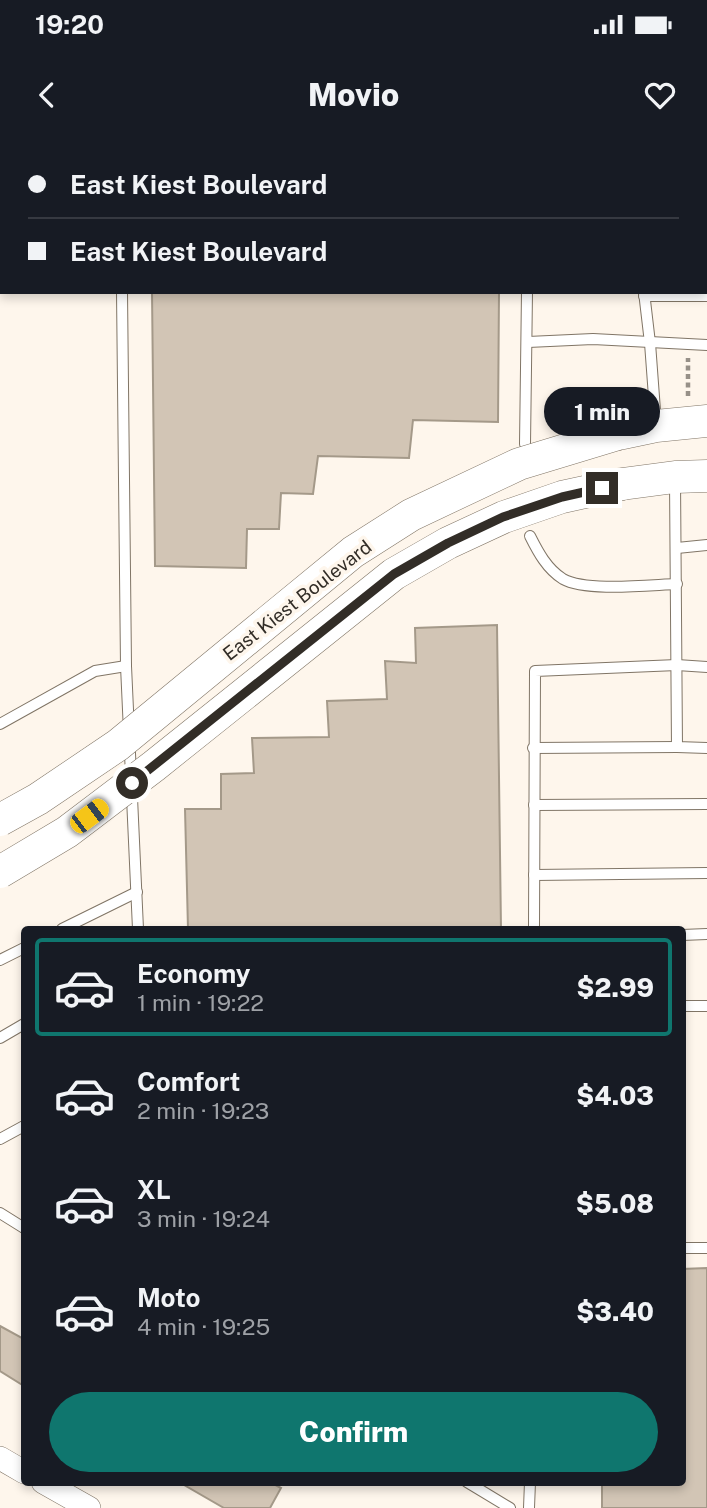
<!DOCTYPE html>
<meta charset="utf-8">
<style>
:root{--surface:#171b24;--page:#20242c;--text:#f1f3f6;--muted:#9ea1a6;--line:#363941;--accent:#0f766e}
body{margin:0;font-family:"Public Sans",sans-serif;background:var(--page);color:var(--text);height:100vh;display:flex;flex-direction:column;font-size:26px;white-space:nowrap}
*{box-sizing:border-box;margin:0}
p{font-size:23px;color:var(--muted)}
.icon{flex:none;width:38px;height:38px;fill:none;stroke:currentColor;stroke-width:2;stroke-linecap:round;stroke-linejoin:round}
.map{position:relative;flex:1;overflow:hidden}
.details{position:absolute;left:21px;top:786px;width:665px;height:560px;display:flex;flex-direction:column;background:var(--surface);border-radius:7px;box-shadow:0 4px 10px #0003}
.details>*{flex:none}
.hud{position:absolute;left:0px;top:0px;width:707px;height:154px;box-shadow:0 4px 10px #0003;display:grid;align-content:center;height:154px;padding:0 28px;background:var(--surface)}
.end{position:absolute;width:32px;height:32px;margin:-16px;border:9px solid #322d27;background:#fff;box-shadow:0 0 0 4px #fff}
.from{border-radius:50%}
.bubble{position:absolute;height:49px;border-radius:24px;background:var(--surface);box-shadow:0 4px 10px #0003;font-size:23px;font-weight:800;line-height:49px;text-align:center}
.car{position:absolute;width:21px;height:42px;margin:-21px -10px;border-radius:9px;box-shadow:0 0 5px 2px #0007;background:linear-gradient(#f5c518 24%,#345 0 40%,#f5c518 0 76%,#345 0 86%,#f5c518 0)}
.hud b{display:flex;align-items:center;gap:24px;height:66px;font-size:26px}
.hud b+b{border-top:2px solid var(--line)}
.hud i{width:18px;height:18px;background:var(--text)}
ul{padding:12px 0 0;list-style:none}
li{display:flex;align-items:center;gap:21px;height:98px;margin:0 14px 10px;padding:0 14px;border:4px solid transparent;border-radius:7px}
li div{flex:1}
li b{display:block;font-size:26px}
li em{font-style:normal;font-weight:800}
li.current{border-color:var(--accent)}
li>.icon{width:63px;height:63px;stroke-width:1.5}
.cta{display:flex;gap:14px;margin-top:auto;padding:14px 28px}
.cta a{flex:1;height:80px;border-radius:42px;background:var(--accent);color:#fff;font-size:28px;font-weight:800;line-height:80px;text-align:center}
.status{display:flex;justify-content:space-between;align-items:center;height:49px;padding:0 35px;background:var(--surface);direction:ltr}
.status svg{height:19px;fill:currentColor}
header{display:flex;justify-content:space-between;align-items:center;height:91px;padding:0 28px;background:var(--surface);font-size:32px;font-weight:800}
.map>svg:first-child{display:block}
.building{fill:#d2c5b5;stroke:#a49989;stroke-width:2}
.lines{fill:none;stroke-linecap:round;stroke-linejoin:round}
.lane-casing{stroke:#807566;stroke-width:12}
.street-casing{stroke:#807566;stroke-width:24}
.secondary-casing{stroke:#807566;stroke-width:33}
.path{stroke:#979088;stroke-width:4.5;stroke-dasharray:5 3.5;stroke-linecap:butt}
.lane{stroke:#fff;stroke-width:10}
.street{stroke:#fff;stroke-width:23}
.secondary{stroke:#fff;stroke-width:32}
.secondary-bridge-casing{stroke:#807566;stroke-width:33;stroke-linecap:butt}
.secondary-bridge{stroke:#fff;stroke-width:32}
.route{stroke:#322d27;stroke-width:9}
.labels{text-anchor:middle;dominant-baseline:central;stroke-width:7;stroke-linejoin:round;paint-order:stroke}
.street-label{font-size:19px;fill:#322d27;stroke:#fef6ec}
</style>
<div class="status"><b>19:20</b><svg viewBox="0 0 49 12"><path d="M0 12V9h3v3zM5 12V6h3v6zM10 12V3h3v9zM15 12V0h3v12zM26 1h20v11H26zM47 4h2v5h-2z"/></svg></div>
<header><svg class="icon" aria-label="back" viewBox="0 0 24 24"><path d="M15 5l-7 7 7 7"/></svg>Movio<svg class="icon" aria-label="heart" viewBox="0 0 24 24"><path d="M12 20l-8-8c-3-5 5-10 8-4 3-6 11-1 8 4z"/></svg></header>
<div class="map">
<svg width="707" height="1368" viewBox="0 0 707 1368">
<rect width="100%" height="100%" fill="#fef6ec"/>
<g class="building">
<polygon points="152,152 499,152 498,282 413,280 409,318 318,316 313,354 281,353 279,389 247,389 246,428 155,426"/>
<polygon points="497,485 501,789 188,789 185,669 221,669 221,634 254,633 252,598 329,597 327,561 387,559 385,521 416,523 415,488"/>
<polygon points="707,1128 707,1368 602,1368 602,1342 682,1342 682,1129"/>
<polygon points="0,1186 24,1199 24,1246 0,1231"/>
<polygon points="179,1342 270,1342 281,1348 270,1368 224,1368"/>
</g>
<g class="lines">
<defs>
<g id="lane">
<polyline points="121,0 121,2"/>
<polyline points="526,0 526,2"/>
<polyline points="645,2 645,0"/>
<polyline points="122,152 126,526 138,789"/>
<polyline points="644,152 650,203 656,284"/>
<polyline points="644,156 707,156"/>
<polyline points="528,202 593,199 707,205"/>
<polyline points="525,304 527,152"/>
<polyline points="675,340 677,607 707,608"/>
<path d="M 530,396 C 538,412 547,429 563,439 C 586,452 649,445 677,444"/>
<polyline points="677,408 707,405"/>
<polyline points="0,584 95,531 126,526"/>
<polyline points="533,608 677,607"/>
<polyline points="534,665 707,664"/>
<polyline points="534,735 707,733"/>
<polyline points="62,789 137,752"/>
<polyline points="534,789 535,531 677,525 707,527"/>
<polyline points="682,795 707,794"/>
<polyline points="0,820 24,808"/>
<polyline points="682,866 707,866"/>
<polyline points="0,898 24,884"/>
<polyline points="0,999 24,986"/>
<polyline points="0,1073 24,1088"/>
<polyline points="682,1108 707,1108"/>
<polyline points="467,1342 510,1368"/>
<polyline points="529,1368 530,1342"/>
</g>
<g id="street">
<polyline points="0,1318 24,1332"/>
<polyline points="43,1342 89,1368"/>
</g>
<g id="secondary">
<polyline points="618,294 656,286 707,281"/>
<polyline points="622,344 675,337 707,336"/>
</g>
</defs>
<use href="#lane" class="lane-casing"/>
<use href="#street" class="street-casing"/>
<use href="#secondary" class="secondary-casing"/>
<polyline class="path" points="688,256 688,218"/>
<use href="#lane" class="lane"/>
<use href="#street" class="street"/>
<use href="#secondary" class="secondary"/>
<defs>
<g id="secondary-bridge">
<polyline points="0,680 38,659 118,605 353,412 411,375 519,324 618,294"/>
<polyline points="0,732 67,692 154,626 394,434 448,403 504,377 562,357 622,344"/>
</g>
</defs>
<use href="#secondary-bridge" class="secondary-bridge-casing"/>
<use href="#secondary-bridge" class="secondary-bridge"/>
</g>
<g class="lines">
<polyline class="route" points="132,643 394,434 448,403 503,377 562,357 602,348"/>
</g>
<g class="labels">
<g class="street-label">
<text transform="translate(297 460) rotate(-38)">East Kiest Boulevard</text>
</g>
</g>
</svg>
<i class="end from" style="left:132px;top:643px"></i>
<i class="end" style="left:602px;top:348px"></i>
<div class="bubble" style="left:544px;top:247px;width:116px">1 min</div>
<i class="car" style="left:89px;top:676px;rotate:53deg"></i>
<div class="hud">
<b><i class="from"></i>East Kiest Boulevard</b>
<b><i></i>East Kiest Boulevard</b>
</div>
<section class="details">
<ul>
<li class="current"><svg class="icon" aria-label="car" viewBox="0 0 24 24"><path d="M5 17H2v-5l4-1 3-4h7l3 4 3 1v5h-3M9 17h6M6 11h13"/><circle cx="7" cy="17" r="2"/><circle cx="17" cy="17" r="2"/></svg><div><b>Economy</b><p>1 min · 19:22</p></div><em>$2.99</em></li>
<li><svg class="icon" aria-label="car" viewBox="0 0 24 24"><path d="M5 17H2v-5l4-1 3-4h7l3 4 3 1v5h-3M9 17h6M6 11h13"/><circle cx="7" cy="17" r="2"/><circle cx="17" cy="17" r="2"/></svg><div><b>Comfort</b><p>2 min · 19:23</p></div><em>$4.03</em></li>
<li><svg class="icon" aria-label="car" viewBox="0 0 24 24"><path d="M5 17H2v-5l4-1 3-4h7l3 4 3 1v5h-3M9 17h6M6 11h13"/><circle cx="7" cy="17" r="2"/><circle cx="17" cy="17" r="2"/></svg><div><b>XL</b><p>3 min · 19:24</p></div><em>$5.08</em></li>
<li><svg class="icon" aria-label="car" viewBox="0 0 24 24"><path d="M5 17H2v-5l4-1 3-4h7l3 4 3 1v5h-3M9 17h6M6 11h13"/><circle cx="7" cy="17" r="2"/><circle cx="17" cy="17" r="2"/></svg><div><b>Moto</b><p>4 min · 19:25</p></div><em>$3.40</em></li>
</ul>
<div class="cta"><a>Confirm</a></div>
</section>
</div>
